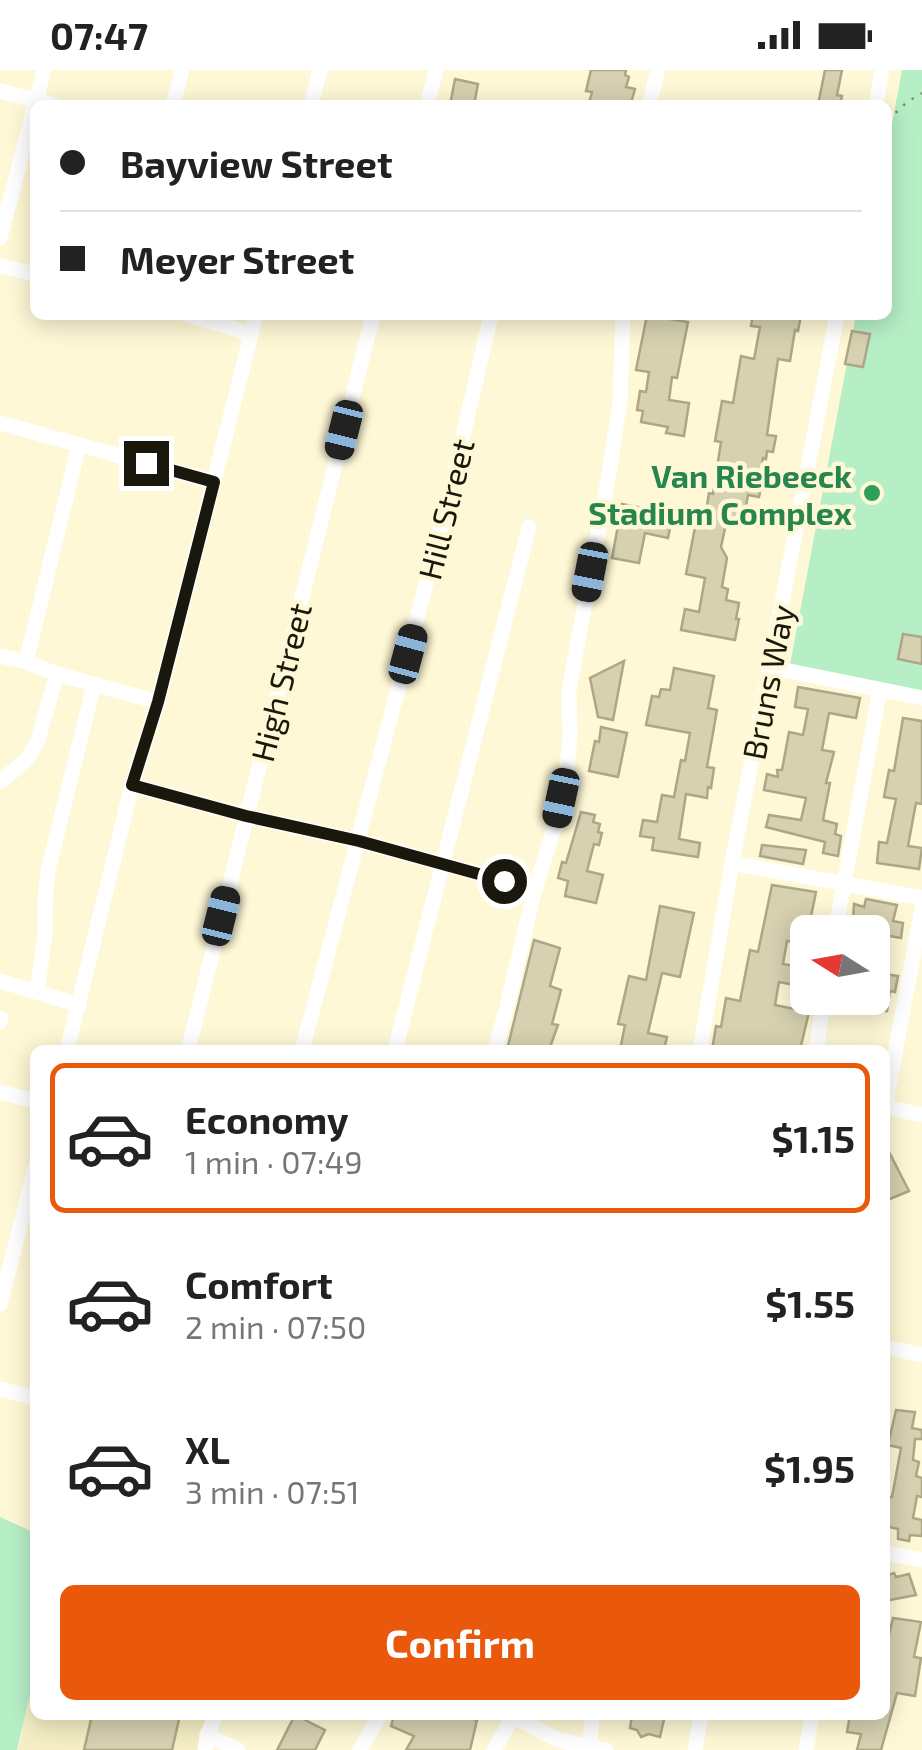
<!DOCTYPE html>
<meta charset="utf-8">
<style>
:root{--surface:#fff;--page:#f2f2f2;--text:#222;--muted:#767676;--line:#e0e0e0;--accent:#ea580c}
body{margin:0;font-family:"Exo 2",sans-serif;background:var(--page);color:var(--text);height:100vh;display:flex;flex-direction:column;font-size:38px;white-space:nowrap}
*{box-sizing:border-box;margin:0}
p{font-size:32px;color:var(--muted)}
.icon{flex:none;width:55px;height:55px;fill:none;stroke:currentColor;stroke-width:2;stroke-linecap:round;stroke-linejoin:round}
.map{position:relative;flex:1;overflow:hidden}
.panel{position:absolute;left:30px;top:975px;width:860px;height:675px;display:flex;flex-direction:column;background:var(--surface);border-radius:15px;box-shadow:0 5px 25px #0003}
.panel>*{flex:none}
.guide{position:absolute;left:30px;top:30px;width:862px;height:220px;border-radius:15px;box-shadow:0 5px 25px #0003;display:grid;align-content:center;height:220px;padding:0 30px;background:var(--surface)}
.needle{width:65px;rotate:281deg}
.fabs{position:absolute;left:790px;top:845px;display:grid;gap:20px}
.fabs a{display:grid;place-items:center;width:100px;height:100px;border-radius:15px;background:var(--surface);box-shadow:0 5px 25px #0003;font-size:50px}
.end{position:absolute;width:45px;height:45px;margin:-22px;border:12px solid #1a180c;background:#fff;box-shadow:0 0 0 5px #fff}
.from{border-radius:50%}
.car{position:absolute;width:30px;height:60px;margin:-30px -15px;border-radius:12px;box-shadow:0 0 8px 2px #0007;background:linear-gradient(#222 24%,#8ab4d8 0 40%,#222 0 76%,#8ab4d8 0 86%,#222 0)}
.guide b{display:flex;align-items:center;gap:35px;height:95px;font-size:38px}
.guide b+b{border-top:2px solid var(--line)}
.guide i{width:25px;height:25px;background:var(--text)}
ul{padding:18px 0 0;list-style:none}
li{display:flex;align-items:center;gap:30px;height:150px;margin:0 20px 15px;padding:0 10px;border:5px solid transparent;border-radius:15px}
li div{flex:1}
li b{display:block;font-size:38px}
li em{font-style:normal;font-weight:700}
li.current{border-color:var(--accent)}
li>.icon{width:90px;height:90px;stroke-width:1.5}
.cta{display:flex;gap:20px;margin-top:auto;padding:20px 30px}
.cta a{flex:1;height:115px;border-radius:15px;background:var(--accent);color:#fff;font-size:40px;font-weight:700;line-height:115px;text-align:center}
.status{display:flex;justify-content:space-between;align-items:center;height:70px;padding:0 50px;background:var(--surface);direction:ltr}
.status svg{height:28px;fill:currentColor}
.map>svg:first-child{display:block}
.built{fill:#f5eec4}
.green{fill:#b6efc6}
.building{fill:#d6d1b0;stroke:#ada787;stroke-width:2.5}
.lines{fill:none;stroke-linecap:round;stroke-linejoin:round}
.path{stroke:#8b8770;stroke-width:2.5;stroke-dasharray:2.5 8;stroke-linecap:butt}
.minor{stroke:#fff;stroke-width:15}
.route{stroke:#1a180c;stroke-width:12}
.leisure-dot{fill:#2e9e5b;stroke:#fef8d6;stroke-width:4}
.labels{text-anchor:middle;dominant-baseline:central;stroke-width:9;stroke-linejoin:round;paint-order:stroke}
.leisure-label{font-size:32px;font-weight:bold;fill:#27864d;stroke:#fef8d6;text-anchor:end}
.street-label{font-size:32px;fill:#1a180c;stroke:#fef8d6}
</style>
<div class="status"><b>07:47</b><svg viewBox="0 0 49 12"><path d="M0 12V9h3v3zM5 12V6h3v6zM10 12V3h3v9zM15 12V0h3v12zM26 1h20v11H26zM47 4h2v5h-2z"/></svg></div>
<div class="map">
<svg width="922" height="1680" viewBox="0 0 922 1680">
<rect width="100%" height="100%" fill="#fef8d6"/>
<polygon class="built" points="35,1604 35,1645 206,1645 199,1680 18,1680"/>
<g class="green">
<polygon points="902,0 922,0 922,626 789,600 856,245 888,245 888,76"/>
<polygon points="0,1447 35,1463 35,1604 17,1680 0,1680"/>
</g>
<g class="building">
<polygon points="591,0 626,0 625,5 629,7 626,17 635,19 631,33 628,32 628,35 597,35 589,33 592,22 586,21"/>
<polygon points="825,0 842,0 837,25 842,26 840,35 818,35"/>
<polygon points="455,9 478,14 474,35 450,35"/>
<polygon points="647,245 688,252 677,308 672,307 669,330 689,333 684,366 666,363 668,357 641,352 643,341 637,340 640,321 646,322 649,302 636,300"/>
<polygon points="753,245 801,245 798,261 795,260 790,291 778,289 767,365 776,366 773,382 767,381 766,389 763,388 759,413 762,413 759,427 748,425 743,452 727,449 721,477 727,488 722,517 728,519 726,530 739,533 736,549 739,549 735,570 681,560 685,539 699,542 705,508 686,504 696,452 704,454 709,423 713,424 721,372 715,371 722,331 733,333 741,286 754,289 760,257 751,256"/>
<polygon points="852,261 870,264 863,297 845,294"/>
<polygon points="622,434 673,444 668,468 645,463 639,493 612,488"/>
<polygon points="903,564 922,567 922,594 898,589"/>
<polygon points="624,591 613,650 598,647 590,608"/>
<polygon points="674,598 714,606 708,638 717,640 707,697 714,698 711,718 708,717 707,728 686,724 679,769 700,773 698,787 652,780 654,768 640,766 643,750 657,752 662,725 674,727 681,690 685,691 690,663 646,655 652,626 659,627 661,619 670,620"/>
<polygon points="798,617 860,628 856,648 829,643 822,680 834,682 826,713 830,713 823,750 837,754 835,764 841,766 838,786 823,783 825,772 766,757 769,745 801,750 806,728 764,720 767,704 778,707 777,700 782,700 789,662 803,665 808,639 795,637"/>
<polygon points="903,648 922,651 922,734 916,733 908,776 922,778 919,799 877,793 879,772 887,773 896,729 884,727 889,700 894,701"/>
<polygon points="601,657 627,663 618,707 589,701 595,671 599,672"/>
<polygon points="581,742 595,745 593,752 600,754 598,762 602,763 599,775 594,774 587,801 603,805 596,833 565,826 568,811 558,808 562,792 566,793"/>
<polygon points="762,775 806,780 803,794 760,786"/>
<polygon points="772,815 816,822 808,861 808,874 787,871 783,894 808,898 805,917 779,912 775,935 809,942 800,980 712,980 716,956 721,957 726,928 740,931 750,880 758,882"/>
<polygon points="866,829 897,835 893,851 903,853 901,868 872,863 872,852 853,849 854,834 864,837"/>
<polygon points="660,836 694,843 680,907 662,903 648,963 667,967 664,980 620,980 625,955 618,954 629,906 646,910"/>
<polygon points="534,870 560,878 550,916 561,920 552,954 558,955 549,980 507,980"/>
<polygon points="872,902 898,906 895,922 890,921 887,941 840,934 841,928 872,928"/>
<polygon points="885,1074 909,1121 885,1131"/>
<polygon points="896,1340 915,1342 912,1358 922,1360 922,1369 915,1369 913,1390 919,1392 916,1406 922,1408 922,1427 917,1426 913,1448 922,1450 922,1466 910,1465 909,1471 898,1469 898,1459 885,1456 885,1426 892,1427 901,1378 888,1375"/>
<polygon points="894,1503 896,1507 909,1504 916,1525 885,1531 885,1506"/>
<polygon points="893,1548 921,1552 914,1587 921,1588 915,1626 897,1623 881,1680 857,1680 861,1664 847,1662 850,1645 885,1645 885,1582"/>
<polygon points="92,1645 180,1645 172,1680 84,1680"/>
<polygon points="295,1645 325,1660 315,1680 277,1680"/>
<polygon points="394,1645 461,1645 477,1650 470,1680 406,1680 414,1666 391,1656"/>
<polygon points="632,1645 665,1645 660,1667 649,1664 641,1667 637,1660 630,1658"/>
</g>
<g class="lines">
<polyline class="path" points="888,50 907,32 922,23"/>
<g class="minor">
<polyline points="0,21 54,35"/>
<polyline points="173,35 182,0"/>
<polyline points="311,35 320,0"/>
<polyline points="427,35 436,0"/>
<polyline points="649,35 658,0"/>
<polyline points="876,35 882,0"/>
<polyline points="0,168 44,0"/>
<polyline points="0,196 35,204"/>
<polyline points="188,245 251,264"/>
<polyline points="0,353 214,412"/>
<polyline points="0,586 26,592 57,604 158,632"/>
<polyline points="26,592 79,375"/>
<polyline points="770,597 922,628"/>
<polyline points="0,712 26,690 37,673 57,604"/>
<polyline points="132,715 246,746 359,771 535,819"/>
<polyline points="732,793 922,828"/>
<polyline points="835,862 880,620"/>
<polyline points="0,911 79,935"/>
<polyline points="37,922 45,864 45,831 48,801 94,614"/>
<polyline points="0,952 1,948"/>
<polyline points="67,980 132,715 158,632 256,245"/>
<polyline points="188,980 373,245"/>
<polyline points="302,980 447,435 491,245"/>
<polyline points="395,980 529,457"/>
<polyline points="495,980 506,940 535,819 557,749 566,707 570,667 569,620 609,404 620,331 623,245"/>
<polyline points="700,980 732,793 837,245"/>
<polyline points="816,980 824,928"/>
<polyline points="0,1022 35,1031"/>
<polyline points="885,1037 922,838"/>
<polyline points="885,1037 922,1045"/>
<polyline points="0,1234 35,1099"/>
<polyline points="885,1277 922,1285"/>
<polyline points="0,1319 35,1328"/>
<polyline points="885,1483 922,1490"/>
<polyline points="510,1645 558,1670 606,1680"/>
<polyline points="207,1665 238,1680"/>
<polyline points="590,1677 592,1645"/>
<polyline points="205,1680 207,1665 216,1645"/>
<polyline points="360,1680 380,1645"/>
<polyline points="494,1680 513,1647"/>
<polyline points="695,1680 701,1645"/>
<polyline points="806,1680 812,1645"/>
</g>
</g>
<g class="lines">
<polyline class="route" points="146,393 214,412 158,632 132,715 246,746 359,771 504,811"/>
</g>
<circle class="leisure-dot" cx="872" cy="423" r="10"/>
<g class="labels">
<g class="leisure-label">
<text x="852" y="405">Van Riebeeck<tspan x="852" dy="37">Stadium Complex</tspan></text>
</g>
<g class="street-label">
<text transform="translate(445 439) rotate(-76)">Hill Street</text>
<text transform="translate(280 612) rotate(-76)">High Street</text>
<text transform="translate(767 612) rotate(-79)">Bruns Way</text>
</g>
</g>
</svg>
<div class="fabs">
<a><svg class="needle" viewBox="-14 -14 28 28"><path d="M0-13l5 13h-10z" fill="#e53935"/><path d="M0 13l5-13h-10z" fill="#767676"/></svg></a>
</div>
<i class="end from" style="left:504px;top:811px"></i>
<i class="end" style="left:146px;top:393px"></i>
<i class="car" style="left:344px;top:360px;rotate:194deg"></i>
<i class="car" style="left:590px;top:502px;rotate:191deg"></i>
<i class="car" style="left:408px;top:584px;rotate:15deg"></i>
<i class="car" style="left:561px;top:728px;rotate:192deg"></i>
<i class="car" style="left:221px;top:846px;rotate:14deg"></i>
<div class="guide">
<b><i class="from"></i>Bayview Street</b>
<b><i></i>Meyer Street</b>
</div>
<section class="panel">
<ul>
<li class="current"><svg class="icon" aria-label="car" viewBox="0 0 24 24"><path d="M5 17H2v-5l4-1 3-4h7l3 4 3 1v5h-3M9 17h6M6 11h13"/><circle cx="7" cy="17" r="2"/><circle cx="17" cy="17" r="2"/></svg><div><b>Economy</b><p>1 min · 07:49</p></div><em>$1.15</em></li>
<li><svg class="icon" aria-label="car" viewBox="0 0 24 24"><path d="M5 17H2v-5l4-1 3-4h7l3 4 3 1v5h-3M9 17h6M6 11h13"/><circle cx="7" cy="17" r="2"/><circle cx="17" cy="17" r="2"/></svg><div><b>Comfort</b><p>2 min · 07:50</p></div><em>$1.55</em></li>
<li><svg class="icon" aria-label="car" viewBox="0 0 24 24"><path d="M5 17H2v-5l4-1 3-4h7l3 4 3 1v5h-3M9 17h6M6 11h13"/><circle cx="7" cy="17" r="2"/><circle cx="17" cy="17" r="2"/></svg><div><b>XL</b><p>3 min · 07:51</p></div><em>$1.95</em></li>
</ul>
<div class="cta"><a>Confirm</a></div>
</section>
</div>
